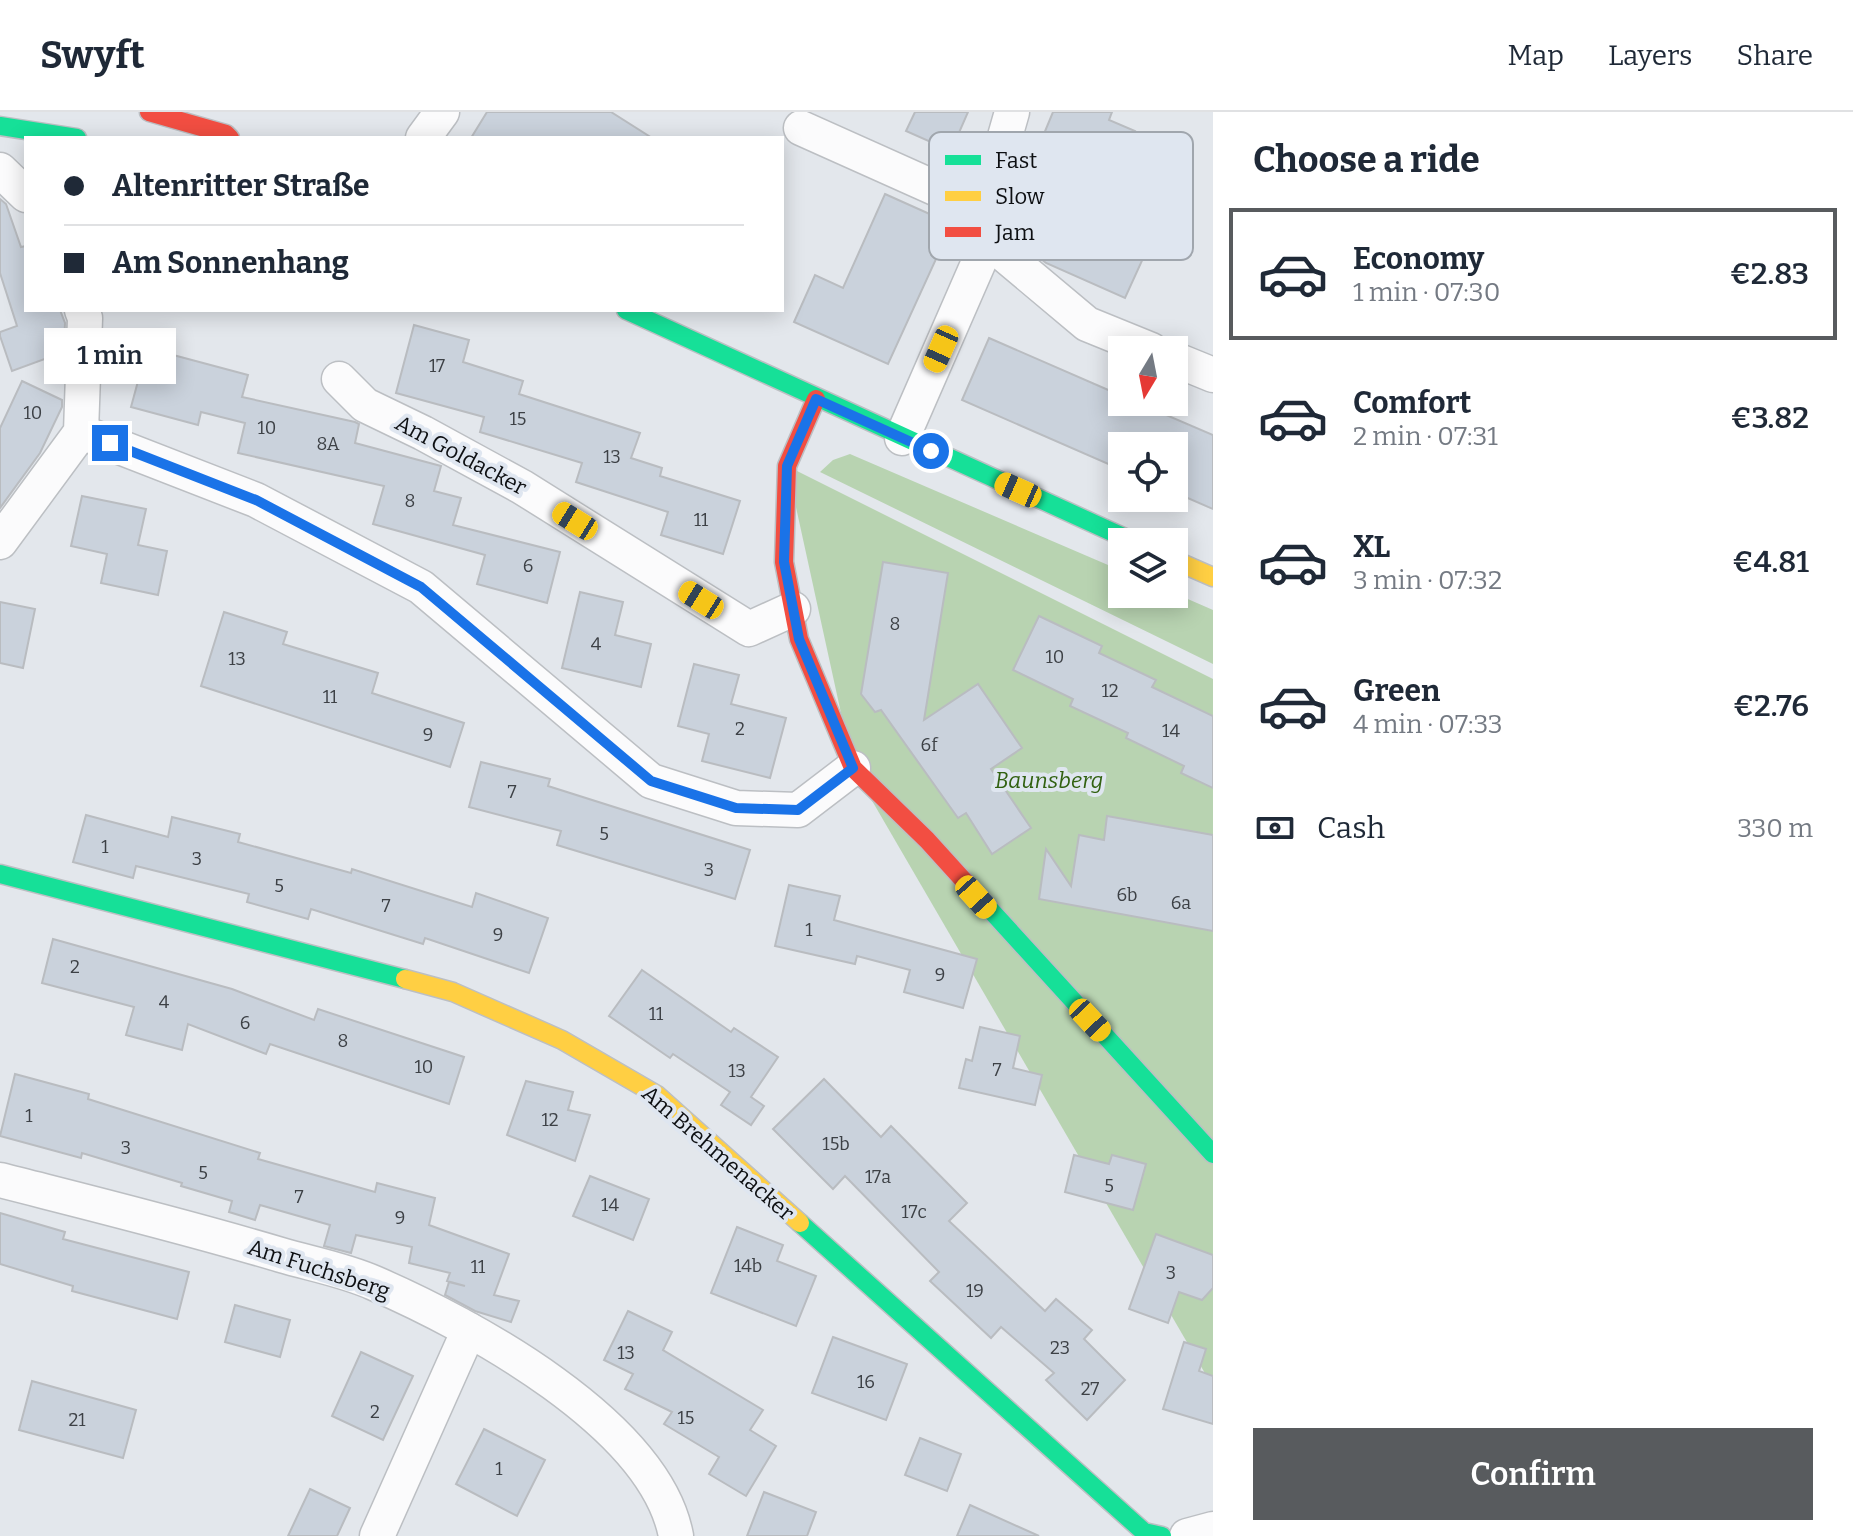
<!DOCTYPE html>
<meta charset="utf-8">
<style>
:root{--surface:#fff;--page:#f6f6f7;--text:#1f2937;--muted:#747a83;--line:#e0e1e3;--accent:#585b5e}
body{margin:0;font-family:Bitter,serif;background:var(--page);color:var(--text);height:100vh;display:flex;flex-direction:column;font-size:30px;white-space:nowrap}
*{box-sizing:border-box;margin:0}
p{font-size:26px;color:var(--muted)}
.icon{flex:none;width:44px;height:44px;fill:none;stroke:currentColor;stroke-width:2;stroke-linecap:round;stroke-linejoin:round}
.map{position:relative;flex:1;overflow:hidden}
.sheet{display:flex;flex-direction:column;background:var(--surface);width:640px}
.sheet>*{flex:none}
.banner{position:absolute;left:24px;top:24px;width:760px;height:176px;border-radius:0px;box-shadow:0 4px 20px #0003;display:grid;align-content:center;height:176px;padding:0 40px;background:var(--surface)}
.needle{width:52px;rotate:190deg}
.fabs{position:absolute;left:1108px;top:224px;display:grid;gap:16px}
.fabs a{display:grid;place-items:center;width:80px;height:80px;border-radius:0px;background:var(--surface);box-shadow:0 4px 20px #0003;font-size:40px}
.end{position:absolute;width:36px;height:36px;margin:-18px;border:10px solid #1a73e8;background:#fff;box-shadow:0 0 0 4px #fff}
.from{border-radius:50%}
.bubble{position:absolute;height:56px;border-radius:0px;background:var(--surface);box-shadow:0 4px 20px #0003;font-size:26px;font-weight:600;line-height:56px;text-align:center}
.car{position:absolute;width:24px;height:48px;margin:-24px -12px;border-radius:10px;box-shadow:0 0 6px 2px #0007;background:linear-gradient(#f5c518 24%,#345 0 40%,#f5c518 0 76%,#345 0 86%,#f5c518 0)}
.banner b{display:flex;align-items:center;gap:28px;height:76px;font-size:30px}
.banner b+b{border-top:2px solid var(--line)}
.banner i{width:20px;height:20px;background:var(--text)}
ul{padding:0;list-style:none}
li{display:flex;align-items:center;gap:24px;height:132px;margin:0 16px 12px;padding:0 24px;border:4px solid transparent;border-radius:0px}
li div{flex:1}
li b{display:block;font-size:30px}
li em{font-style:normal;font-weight:600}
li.on{border-color:var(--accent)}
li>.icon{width:72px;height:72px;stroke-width:1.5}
h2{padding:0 40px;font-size:36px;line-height:96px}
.pay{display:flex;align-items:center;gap:20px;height:88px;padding:0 40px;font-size:30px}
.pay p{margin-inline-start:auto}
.cta{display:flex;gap:16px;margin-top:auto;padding:16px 40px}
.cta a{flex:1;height:92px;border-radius:0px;background:var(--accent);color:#fff;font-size:32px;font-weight:600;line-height:92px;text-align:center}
header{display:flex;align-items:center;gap:48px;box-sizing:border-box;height:112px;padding:0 40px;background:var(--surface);border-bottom:2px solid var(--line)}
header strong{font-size:38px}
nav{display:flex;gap:44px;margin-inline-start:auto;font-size:28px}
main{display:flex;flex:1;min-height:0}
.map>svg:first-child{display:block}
.green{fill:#b8d3b1}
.building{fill:#cad2dc;stroke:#b9bcc0;stroke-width:2}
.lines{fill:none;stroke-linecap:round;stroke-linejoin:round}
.street-casing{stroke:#bcbfc3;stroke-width:37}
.fast-casing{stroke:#bcbfc3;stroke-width:21}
.slow-casing{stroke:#bcbfc3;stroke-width:21}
.jam-casing{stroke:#bcbfc3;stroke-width:21}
.street{stroke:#fbfbfc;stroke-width:34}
.fast{stroke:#16e098;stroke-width:18}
.slow{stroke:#ffcf43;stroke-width:18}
.jam{stroke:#f24e42;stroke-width:18}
.route{stroke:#1a73e8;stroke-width:10}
.labels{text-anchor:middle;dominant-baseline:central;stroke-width:8;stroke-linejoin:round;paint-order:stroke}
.number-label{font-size:18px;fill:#3d4146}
.street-label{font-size:22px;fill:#0d0f12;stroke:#dfe6f0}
.park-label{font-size:22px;font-style:italic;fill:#316111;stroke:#dfe6f0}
.key{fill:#dfe6f0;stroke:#a0a6ad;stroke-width:2}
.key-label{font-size:22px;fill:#0d0f12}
</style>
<header>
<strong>Swyft</strong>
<nav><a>Map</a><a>Layers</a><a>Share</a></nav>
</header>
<main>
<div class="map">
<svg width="1213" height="1424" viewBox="0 0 1213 1424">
<rect width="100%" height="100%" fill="#e3e7ec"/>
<g class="green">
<polygon points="850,342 1122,459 1122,482 1174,481 1213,498 1213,552 820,360 833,348"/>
<polygon points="787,354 1213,567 1213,1275 853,656"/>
</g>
<g class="building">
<polygon points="487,0 611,0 652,26 471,26"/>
<polygon points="915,0 968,0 951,39 906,19"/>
<polygon points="1053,0 1112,0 1109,8 1135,19 1098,108 1150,131 1125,186 1046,151 1036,143 1074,57 1036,41"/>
<polygon points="885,82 952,112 888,252 794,210 815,163 843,176"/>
<polygon points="0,87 6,92 21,135 26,134 26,198 60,198 65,211 64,232 50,237 53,244 12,259 0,224 0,220 17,214 0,161"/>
<polygon points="414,213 469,228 463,250 523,269 519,282 640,321 631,346 662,356 660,364 740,389 723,442 661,423 668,400 576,370 582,351 480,320 484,305 396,281"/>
<polygon points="989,226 1122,284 1122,290 1136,290 1213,323 1213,397 1174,380 1174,334 1122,334 1122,358 962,288"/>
<polygon points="147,236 248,263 242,285 355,310 359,312 355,331 441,354 434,379 461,386 453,413 560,440 547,491 477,472 485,443 373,412 384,374 238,341 245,311 201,300 198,313 131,295"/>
<polygon points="22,269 62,288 62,295 40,341 0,396 0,316"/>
<polygon points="82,384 146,397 138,433 167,439 158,483 101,471 107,442 71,434"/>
<polygon points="883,450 948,461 924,608 978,572 1022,636 991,657 1031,716 992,742 966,701 958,706 881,598 875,600 861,582"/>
<polygon points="580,480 623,490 615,523 651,532 641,575 562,556"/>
<polygon points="0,490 35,497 23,556 0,551"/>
<polygon points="224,500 287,520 283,532 378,561 372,581 464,611 450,655 201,574"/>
<polygon points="1039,504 1102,534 1099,541 1156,568 1152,575 1213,604 1213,676 1181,661 1184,654 1126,626 1128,621 1070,594 1073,587 1013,558"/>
<polygon points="694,552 739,563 731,592 786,606 770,666 702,649 709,622 678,614"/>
<polygon points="481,650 550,667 548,674 750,738 735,787 557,733 561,719 469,695"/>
<polygon points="86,703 168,725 172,705 240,722 238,730 351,761 352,757 472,795 476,781 548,806 529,861 425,826 423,832 311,797 308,807 247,790 249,782 136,754 133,766 73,750"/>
<polygon points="1107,704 1213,723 1213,819 1039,787 1046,737 1071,774 1079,723 1104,728"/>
<polygon points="789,773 840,784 834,808 977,847 963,896 904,880 910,858 857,844 855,852 775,834"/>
<polygon points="53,827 232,877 314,908 318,897 464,945 449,992 270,932 266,942 188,912 182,938 126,923 134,895 42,871"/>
<polygon points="642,858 731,920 734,916 778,945 751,985 764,994 751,1013 721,993 730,980 673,942 670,946 609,904"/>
<polygon points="980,915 1020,924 1013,956 1042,963 1035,993 959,976 966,947 972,949"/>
<polygon points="15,962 89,982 88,987 260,1041 258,1047 375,1080 377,1071 435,1086 429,1113 509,1142 494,1183 519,1189 511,1210 475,1199 445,1183 449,1170 465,1174 447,1169 450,1161 409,1151 412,1135 356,1123 351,1141 324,1134 330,1113 260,1093 255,1108 229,1100 232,1089 181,1074 182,1071 82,1041 81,1046 0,1024"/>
<polygon points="824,967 881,1025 891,1014 967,1091 949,1109 1045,1199 1056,1187 1092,1218 1084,1227 1125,1268 1087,1308 1046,1268 1054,1261 1001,1215 991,1226 930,1169 939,1160 845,1064 833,1077 773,1017"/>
<polygon points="526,969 573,980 568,998 590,1003 575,1049 507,1023"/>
<polygon points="1074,1043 1109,1052 1112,1043 1146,1052 1133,1098 1065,1080"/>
<polygon points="590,1064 649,1087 633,1128 573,1104"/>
<polygon points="0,1101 65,1120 63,1127 189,1160 177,1207 72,1179 73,1174 0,1152"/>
<polygon points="737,1115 783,1133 777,1149 816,1164 796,1214 711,1181"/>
<polygon points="1156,1122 1213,1143 1213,1176 1202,1188 1179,1180 1168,1211 1129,1197"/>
<polygon points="235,1193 290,1208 280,1245 225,1230"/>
<polygon points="628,1199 672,1220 663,1238 763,1298 750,1318 776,1334 746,1384 709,1362 719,1345 664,1312 672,1300 625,1277 633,1262 604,1248"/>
<polygon points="833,1225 907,1252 886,1308 812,1281"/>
<polygon points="1184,1230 1206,1237 1199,1259 1213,1264 1213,1312 1163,1297"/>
<polygon points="361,1240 413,1264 383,1328 332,1304"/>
<polygon points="32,1269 136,1298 123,1346 19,1318"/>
<polygon points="484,1317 545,1348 517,1404 456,1372"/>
<polygon points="920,1326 961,1342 947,1379 905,1363"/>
<polygon points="310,1377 350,1396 337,1424 288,1424"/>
<polygon points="764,1380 816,1400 807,1424 747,1424"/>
<polygon points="970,1393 1039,1424 957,1424"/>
</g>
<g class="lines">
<defs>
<g id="street">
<polyline points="1012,0 984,98 988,129 1087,212 1151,238"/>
<polyline points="801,16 984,98"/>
<polyline points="423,26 442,0"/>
<polyline points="0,58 26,83"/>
<polyline points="1174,247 1213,263"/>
<polyline points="339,267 365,293 423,321 522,375 749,517 793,497"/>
<polyline points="81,320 256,388 421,475 651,669 736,696 798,698 853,656"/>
<polyline points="902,326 988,129"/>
<polyline points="0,430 81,320 85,206 82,198"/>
<path d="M 0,1068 C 94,1092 188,1115 281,1143 C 312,1152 345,1158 374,1171 C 471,1213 655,1312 676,1424"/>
<polyline points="377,1424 469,1218"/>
<polyline points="1187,1424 1213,1417"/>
</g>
<g id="fast">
<polyline points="0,14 77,26"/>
<polyline points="626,198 1134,430"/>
<polyline points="0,762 405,867"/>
<polyline points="985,792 1213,1042"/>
<polyline points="800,1111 1144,1420 1162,1424"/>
</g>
<g id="slow">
<polyline points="1174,448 1213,465"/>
<polyline points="405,867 453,880 562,928 657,983 800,1111"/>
</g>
<g id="jam">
<polyline points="149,0 226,22 230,26"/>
<polyline points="816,287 787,354 784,450 799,527 853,656 927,728 985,792"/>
</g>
</defs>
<use href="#street" class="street-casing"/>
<use href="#fast" class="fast-casing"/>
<use href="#slow" class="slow-casing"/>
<use href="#jam" class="jam-casing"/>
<use href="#street" class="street"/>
<use href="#fast" class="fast"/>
<use href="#slow" class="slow"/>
<use href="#jam" class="jam"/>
</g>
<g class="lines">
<polyline class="route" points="110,331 256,388 421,475 651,669 736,696 798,698 853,656 799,527 784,450 787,354 816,287 931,339"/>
</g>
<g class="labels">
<g class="number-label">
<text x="437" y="254">17</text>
<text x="33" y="301">10</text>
<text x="518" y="307">15</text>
<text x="267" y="316">10</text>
<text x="328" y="332">8A</text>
<text x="612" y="345">13</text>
<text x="410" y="389">8</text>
<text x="701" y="408">11</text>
<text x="528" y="454">6</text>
<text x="895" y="512">8</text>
<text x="596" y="532">4</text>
<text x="1055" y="545">10</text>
<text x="237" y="547">13</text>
<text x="1110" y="579">12</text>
<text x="330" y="585">11</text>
<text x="740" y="617">2</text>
<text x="1171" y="619">14</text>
<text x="428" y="623">9</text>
<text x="929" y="633">6f</text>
<text x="512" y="680">7</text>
<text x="604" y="722">5</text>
<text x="105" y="735">1</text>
<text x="197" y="747">3</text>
<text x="709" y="758">3</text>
<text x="279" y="774">5</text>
<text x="1127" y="783">6b</text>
<text x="1181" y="791">6a</text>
<text x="386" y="794">7</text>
<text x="809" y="818">1</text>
<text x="498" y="823">9</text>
<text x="75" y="855">2</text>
<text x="940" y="863">9</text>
<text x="164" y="890">4</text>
<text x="656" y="902">11</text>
<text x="245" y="911">6</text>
<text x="343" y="929">8</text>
<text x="424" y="955">10</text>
<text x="997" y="958">7</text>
<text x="737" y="959">13</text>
<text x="29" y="1004">1</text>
<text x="550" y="1008">12</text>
<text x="836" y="1032">15b</text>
<text x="126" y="1036">3</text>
<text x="203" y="1061">5</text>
<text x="878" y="1065">17a</text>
<text x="1109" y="1074">5</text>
<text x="299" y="1085">7</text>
<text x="610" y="1093">14</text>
<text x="914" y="1100">17c</text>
<text x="400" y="1106">9</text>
<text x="748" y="1154">14b</text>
<text x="478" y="1155">11</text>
<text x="1171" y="1161">3</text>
<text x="975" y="1179">19</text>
<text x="1060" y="1236">23</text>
<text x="626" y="1241">13</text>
<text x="866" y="1270">16</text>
<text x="1090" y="1277">27</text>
<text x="375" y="1300">2</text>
<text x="686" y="1306">15</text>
<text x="77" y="1308">21</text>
<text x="499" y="1357">1</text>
</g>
<g class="street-label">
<text transform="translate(461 343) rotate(28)">Am Goldacker</text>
<text transform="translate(718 1041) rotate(41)">Am Brehmenacker</text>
<text transform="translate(319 1157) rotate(18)">Am Fuchsberg</text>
</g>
<g class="park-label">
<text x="1049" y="668">Baunsberg</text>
</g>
</g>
<rect x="929" y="20" width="264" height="128" rx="12" class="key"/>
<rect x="945" y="43" width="36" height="10" fill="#16e098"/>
<rect x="945" y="79" width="36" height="10" fill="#ffcf43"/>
<rect x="945" y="115" width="36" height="10" fill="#f24e42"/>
<g class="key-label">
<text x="995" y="56">Fast</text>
<text x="995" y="92">Slow</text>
<text x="995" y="128">Jam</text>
</g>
</svg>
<div class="fabs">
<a><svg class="needle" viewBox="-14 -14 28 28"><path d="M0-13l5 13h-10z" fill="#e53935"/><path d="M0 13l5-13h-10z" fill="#747a83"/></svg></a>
<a><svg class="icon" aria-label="locate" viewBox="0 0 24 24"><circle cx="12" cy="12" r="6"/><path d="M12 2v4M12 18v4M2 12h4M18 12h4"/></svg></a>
<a><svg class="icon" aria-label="layers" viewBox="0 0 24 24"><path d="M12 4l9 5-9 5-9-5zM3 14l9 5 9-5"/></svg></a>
</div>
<i class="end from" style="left:931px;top:339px"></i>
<i class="end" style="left:110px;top:331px"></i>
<div class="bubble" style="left:44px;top:216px;width:132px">1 min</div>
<i class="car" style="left:941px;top:237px;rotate:204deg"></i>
<i class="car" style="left:1018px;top:378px;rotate:294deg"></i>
<i class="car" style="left:575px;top:409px;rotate:302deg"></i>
<i class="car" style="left:701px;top:488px;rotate:302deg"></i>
<i class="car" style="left:976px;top:785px;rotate:138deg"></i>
<i class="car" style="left:1090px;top:908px;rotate:137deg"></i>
<div class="banner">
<b><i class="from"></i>Altenritter Straße</b>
<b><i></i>Am Sonnenhang</b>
</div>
</div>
<section class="sheet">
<h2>Choose a ride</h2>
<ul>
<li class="on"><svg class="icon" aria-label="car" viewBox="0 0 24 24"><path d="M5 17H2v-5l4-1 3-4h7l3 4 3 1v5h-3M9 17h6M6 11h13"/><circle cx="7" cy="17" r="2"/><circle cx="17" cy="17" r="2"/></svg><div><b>Economy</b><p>1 min · 07:30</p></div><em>€2.83</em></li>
<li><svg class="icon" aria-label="car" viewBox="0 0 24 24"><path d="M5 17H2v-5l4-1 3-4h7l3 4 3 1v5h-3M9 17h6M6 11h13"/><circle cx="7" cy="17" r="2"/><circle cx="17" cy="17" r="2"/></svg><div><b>Comfort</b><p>2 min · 07:31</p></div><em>€3.82</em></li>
<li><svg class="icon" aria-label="car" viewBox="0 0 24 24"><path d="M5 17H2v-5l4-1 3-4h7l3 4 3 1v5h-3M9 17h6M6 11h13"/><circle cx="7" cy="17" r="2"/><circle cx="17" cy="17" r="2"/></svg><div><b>XL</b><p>3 min · 07:32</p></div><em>€4.81</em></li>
<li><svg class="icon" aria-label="car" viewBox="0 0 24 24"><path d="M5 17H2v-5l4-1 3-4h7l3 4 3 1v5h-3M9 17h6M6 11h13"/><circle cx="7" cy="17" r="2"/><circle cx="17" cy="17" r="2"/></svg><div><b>Green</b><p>4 min · 07:33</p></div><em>€2.76</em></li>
</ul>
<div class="pay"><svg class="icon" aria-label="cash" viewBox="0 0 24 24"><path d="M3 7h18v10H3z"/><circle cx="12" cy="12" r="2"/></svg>Cash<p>330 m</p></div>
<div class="cta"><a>Confirm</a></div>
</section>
</main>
